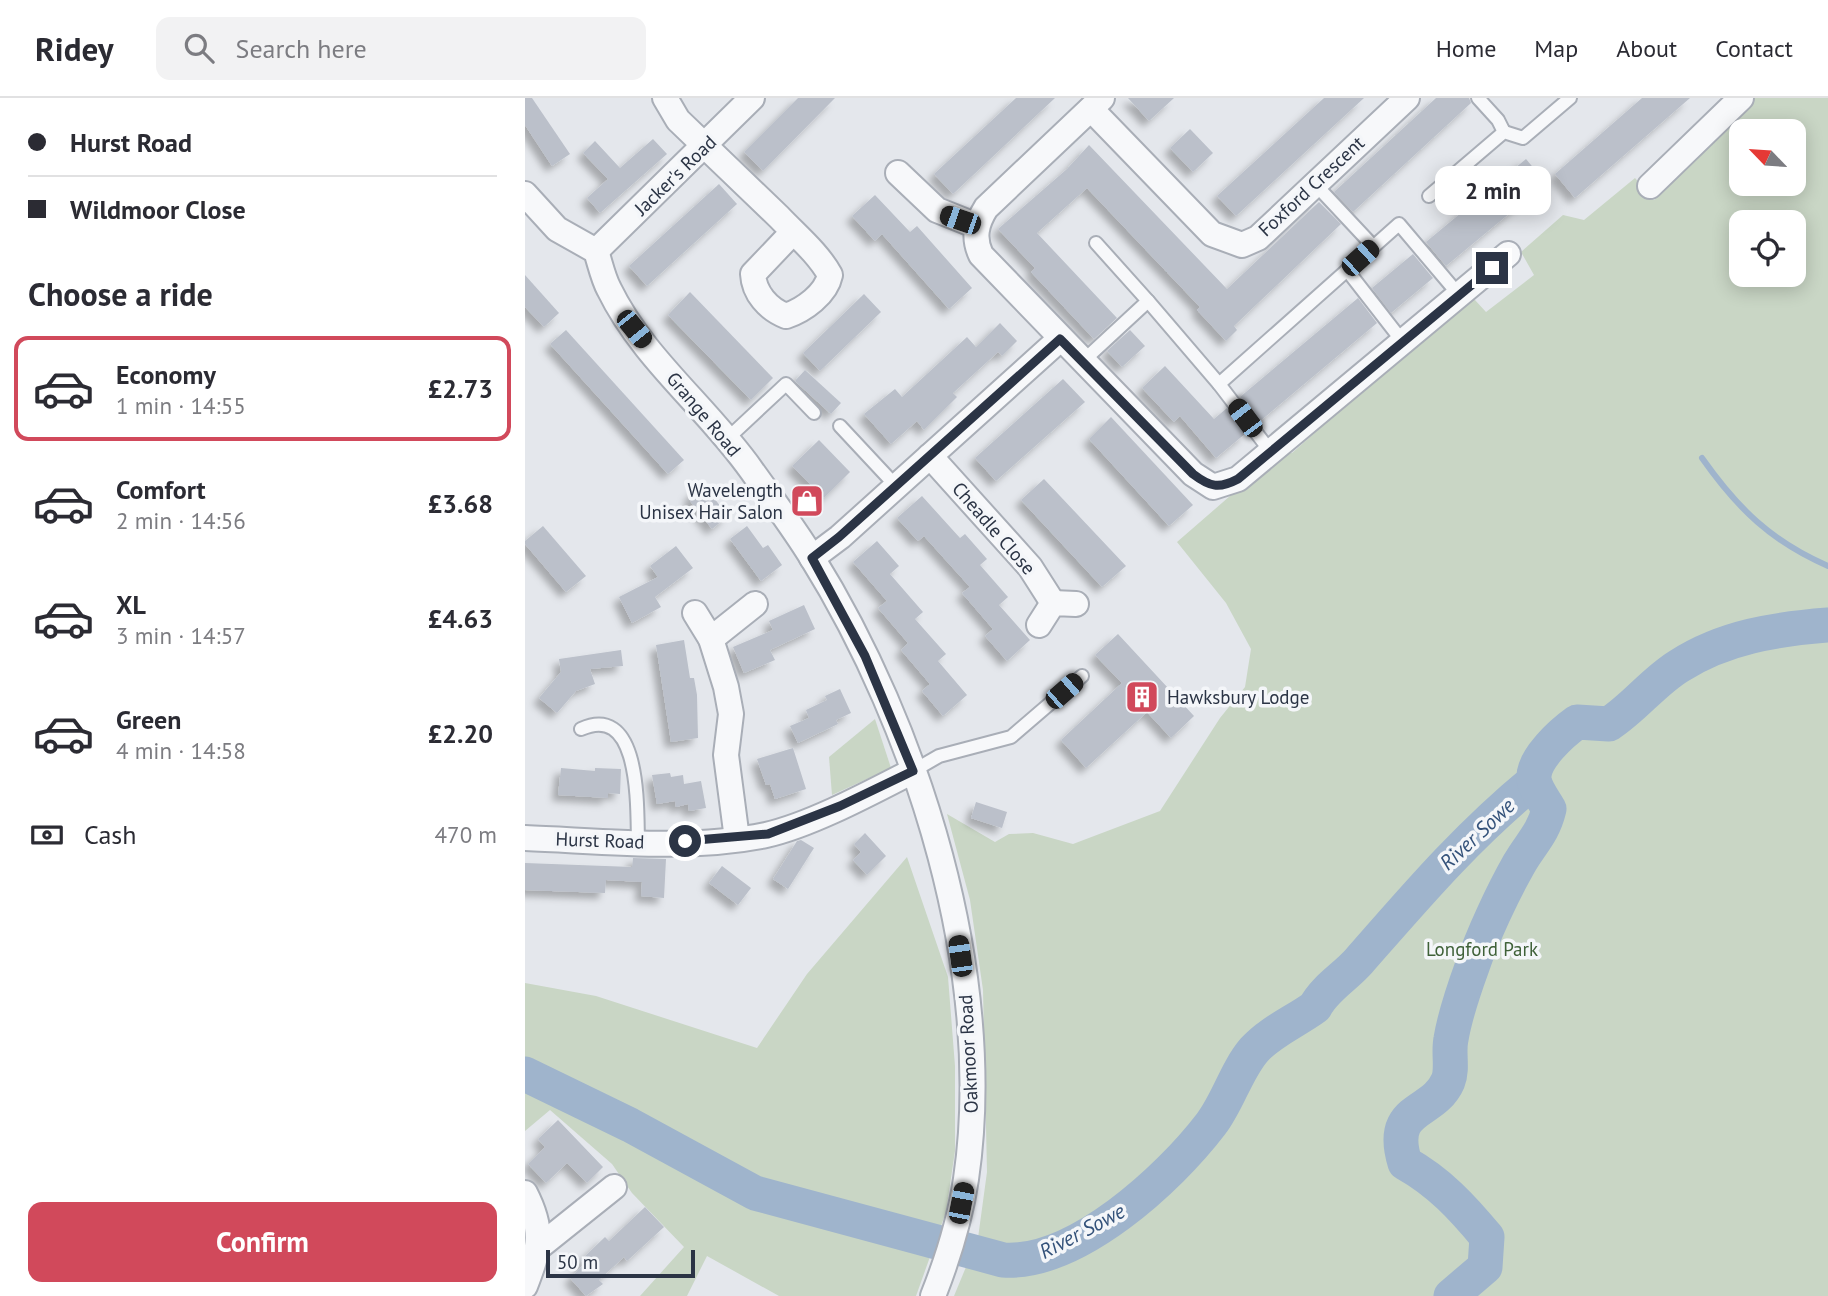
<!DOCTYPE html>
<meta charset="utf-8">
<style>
:root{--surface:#fff;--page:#f2f2f3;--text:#2b2b33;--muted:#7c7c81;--line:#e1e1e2;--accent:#d1495b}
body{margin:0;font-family:"PT Sans",sans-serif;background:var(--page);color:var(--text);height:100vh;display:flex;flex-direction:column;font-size:26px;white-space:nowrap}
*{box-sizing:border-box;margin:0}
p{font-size:23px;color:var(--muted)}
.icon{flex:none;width:38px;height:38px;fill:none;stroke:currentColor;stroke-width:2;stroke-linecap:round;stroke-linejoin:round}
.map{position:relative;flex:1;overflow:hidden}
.side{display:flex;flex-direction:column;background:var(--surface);width:525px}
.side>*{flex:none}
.guide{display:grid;align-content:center;height:154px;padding:0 28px;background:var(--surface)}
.needle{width:46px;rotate:295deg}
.fabs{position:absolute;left:1204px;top:21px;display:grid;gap:14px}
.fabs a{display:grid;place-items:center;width:77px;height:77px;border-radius:14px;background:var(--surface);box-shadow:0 4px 18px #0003;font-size:35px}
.scale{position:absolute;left:21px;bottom:18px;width:149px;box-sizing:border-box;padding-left:7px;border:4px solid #2b3445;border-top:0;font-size:19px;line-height:24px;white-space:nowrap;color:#2b3445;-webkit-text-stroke:5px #f4f6f9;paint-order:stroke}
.end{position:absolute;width:32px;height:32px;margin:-16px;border:9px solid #2b3445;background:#fff;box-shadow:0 0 0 4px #fff}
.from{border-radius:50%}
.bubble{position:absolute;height:49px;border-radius:14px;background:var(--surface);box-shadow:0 4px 18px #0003;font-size:23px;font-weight:600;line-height:49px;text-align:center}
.car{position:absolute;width:21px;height:42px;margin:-21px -10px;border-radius:9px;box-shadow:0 0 5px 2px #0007;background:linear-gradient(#222 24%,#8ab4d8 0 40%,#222 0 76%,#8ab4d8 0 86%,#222 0)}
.guide b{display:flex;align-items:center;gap:24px;height:66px;font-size:26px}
.guide b+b{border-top:2px solid var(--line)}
.guide i{width:18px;height:18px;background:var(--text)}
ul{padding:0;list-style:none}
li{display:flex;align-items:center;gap:21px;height:105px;margin:0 14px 10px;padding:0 14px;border:4px solid transparent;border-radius:14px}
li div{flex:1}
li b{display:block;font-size:26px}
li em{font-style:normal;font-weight:600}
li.on{border-color:var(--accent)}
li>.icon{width:63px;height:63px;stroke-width:1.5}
h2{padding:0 28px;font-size:32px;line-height:84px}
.pay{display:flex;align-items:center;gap:18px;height:77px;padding:0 28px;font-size:26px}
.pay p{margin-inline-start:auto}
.primary-button{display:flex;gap:14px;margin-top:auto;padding:14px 28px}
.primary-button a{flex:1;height:80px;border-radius:14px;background:var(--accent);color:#fff;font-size:28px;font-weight:600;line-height:80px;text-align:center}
header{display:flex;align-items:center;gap:42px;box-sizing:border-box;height:98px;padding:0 35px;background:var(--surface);border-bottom:2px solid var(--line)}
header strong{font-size:33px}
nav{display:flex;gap:38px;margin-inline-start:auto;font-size:24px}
.search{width:490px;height:63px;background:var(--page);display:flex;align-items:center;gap:18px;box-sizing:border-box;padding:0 24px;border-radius:14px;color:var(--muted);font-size:26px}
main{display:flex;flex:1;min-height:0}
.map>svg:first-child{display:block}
.green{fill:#c9d6c5;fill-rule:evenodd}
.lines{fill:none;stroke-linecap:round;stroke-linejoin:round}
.stream{stroke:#9fb4cc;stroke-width:6}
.river{stroke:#9fb4cc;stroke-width:35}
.building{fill:#bbc0ca;filter:url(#shadow)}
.service-casing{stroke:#a9aeb7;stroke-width:16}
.minor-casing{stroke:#a9aeb7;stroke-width:28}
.service{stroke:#f7f8fa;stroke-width:12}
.minor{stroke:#f7f8fa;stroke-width:24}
.route{stroke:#2b3445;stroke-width:9}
.labels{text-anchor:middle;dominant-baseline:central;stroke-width:7;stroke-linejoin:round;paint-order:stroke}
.street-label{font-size:19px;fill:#2b3445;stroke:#f4f6f9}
.poi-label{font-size:19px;fill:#2b3445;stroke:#f4f6f9;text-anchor:end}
.park-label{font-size:19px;fill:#3f6138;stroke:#f4f6f9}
.water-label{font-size:21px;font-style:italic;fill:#34527a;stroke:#f4f6f9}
</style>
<header>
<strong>Ridey</strong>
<div class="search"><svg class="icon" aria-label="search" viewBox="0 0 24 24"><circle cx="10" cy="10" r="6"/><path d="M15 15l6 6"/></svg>Search here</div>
<nav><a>Home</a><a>Map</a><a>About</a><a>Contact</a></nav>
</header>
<main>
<section class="side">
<div class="guide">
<b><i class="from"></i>Hurst Road</b>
<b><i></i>Wildmoor Close</b>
</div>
<h2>Choose a ride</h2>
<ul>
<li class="on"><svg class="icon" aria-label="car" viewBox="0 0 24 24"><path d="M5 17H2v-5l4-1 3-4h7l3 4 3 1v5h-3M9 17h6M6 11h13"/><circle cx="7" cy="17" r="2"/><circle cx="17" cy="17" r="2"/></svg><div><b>Economy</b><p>1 min · 14:55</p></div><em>£2.73</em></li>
<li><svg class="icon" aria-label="car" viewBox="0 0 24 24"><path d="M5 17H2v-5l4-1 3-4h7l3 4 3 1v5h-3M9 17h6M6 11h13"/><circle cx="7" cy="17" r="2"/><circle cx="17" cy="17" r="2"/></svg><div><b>Comfort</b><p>2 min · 14:56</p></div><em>£3.68</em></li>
<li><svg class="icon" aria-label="car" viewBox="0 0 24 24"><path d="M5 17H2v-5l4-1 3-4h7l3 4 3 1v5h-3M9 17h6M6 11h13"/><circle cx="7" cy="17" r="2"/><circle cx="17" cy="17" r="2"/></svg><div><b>XL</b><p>3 min · 14:57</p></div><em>£4.63</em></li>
<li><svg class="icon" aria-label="car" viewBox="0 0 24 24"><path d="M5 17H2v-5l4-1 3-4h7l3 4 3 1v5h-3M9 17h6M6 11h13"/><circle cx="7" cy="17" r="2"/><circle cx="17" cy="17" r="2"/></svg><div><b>Green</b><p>4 min · 14:58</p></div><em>£2.20</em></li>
</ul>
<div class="pay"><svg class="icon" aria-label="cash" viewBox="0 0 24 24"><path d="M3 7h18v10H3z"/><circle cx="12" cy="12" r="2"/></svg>Cash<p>470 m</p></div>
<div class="primary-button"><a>Confirm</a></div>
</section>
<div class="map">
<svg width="1303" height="1198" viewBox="0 0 1303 1198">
<defs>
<filter id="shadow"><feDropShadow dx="-6" dy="6" stdDeviation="3.5" flood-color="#0004"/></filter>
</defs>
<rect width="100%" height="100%" fill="#e4e7ec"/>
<g class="green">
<path d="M 1229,0 L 1303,0 L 1303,1198 L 429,1198 L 453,1140 L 462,1074 L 458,892 L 445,802 L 422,716 L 470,744 L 484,736 L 508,735 L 548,746 L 635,713 L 695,620 L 720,589 L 726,551 L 701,505 L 652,444 L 758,352 L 767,355 L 938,203 L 950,202 L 961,214 L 1009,177 L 996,154 L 1038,117 L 1059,122 L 1110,80 L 1129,102 ZM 1216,33 L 1269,33 L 1269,86 L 1216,86 ZM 1216,124 L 1269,124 L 1269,177 L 1216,177 Z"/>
<polygon points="350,621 366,670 307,697 304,659"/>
<polygon points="382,759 423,879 430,968 430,1053 421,1114 391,1198 254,1198 182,1158 162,1198 115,1198 159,1149 107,1095 87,1066 25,1012 0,1033 0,885 71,898 232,950 282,876"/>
</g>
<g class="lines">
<g class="stream">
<path d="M 1177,360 C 1213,411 1246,443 1303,468"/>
<polyline points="921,1198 928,1196"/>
</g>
<g class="river">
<path d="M 0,976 L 105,1027 L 230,1095 L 478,1162 C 551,1167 644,1081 686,1026 C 703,1004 711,973 729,952 C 745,934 771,923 790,909 C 800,890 820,879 834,863 C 891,798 941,739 1009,683"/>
<path d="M 926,1198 L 960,1169 L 962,1139 C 937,1109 914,1084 880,1065 C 862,1007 908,1018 923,983 C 928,971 923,954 926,941 C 930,917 939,891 947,869 C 958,837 977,796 994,766 C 1006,745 1018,736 1024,711 C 1019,702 1010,691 1009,681 C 1007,661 1038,634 1052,624 L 1084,626 C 1110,609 1128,584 1154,568 C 1199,539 1251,531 1303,527"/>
</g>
</g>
<g class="building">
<polygon points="0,0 7,0 45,56 27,68 0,27"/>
<polygon points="273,0 310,0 238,73 219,54"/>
<polygon points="491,0 530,0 428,96 409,76"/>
<polygon points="603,0 649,0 624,23"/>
<polygon points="799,0 839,0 711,118 692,98"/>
<polygon points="911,0 944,0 946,5 828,114 809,94"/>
<polygon points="1117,0 1165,0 1050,100 1030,76"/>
<polygon points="665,31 688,55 668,74 645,50"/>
<polygon points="128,41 142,56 75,115 62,100 83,81 58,55 70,43 95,70"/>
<polygon points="564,47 702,191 794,104 816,126 709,228 712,232 701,243 672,212 675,209 562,90 512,135 592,220 569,241 506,174 510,170 473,131 542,71"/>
<polygon points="1001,61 1021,85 921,168 901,144"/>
<polygon points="194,86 212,106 122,188 104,168"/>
<polygon points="350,97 385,134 392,128 447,190 424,211 357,136 350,143 327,118"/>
<polygon points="888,156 908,180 866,215 847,190"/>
<polygon points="0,177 34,215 19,229 0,209"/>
<polygon points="165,194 248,280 226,302 143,217"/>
<polygon points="339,196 356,214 295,273 278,255"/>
<polygon points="833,200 852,225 734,324 715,299"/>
<polygon points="475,225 492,243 477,258 473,254 428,295 432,299 399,332 392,323 366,346 339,316 370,291 377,299 442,239 451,249"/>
<polygon points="41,232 159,362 143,376 25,246"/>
<polygon points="605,232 620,248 597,269 582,253"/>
<polygon points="640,268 689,321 702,310 721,335 691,360 655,318 649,324 617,290"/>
<polygon points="280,272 316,305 306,316 270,283"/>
<polygon points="538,281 560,304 471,383 450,360"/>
<polygon points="586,319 668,407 644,428 564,341"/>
<polygon points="294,342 325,374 299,400 267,368"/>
<polygon points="519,381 601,468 577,489 496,402"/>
<polygon points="178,386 203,418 187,431 165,403 165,397"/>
<polygon points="397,398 435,440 440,436 462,461 455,467 483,499 474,507 505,542 482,563 460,538 468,531 437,495 445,489 399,438 393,443 372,420"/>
<polygon points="18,428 61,478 41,494 0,446 0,443"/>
<polygon points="222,428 238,450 243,447 257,467 236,483 205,441"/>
<polygon points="352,443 374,468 365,476 398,514 390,521 421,556 413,563 442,597 418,618 397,593 405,586 376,552 383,545 353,510 362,503 328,464"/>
<polygon points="151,448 168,470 130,499 136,509 107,525 94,499 133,479 125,468"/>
<polygon points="279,507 290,531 245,552 250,562 219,575 208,549 248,532 244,523"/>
<polygon points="593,536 669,618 646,640 622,614 561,670 536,642 597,585 570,557"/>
<polygon points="159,542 165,580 169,580 172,597 173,640 146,644 131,547"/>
<polygon points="96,552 98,568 65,571 70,586 51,593 32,615 14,600 36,574 34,561"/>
<polygon points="315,591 326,615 311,622 313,626 273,645 265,628 284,620 281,612 302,602 300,598"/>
<polygon points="268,650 281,691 250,701 245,686 241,687 232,661"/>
<polygon points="36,670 70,673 70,670 96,671 95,696 83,695 83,700 33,697"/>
<polygon points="145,675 146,679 158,677 159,686 176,683 181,710 164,713 163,706 151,709 150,703 132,706 127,677"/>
<polygon points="451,704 482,714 477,730 446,720"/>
<polygon points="340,735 361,758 342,777 328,762 336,754 329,746"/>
<polygon points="276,742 289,750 263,791 248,781 272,743"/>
<polygon points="108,760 141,761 139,800 116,798 117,784 81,782 80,795 0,792 0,765 107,769"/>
<polygon points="197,768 226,790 213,807 184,785"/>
<polygon points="33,1022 78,1069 62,1085 42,1065 21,1085 3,1066 20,1049 13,1041"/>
<polygon points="120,1109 139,1129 102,1163 99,1159 74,1182 78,1186 61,1198 45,1180 59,1166 56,1162 80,1139 84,1143"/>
</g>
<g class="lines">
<defs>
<g id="service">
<polyline points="953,0 973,22 979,34"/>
<polyline points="790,86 848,148"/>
<polyline points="904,98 979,34 998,40 1045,0"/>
<polyline points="822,172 878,244"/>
<polyline points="623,203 694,286 874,126 934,197"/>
<polyline points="557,264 623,203 571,145"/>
<polyline points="694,286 746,354"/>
<polyline points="315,328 371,388"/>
<polyline points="201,342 261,286 289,315"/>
<path d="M 56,631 C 116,604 112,709 113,744"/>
<polyline points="388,673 414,658 486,639 557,578"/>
</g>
<g id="minor">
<path d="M 140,0 L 153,22 L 254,119 C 271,137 293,155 305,177 C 301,196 279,212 261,218 C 243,211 229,195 228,176 L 268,134"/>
<path d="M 577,0 L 461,110 C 451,126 448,140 456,157 L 668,376 L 688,389 L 713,381 L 983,156"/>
<polyline points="566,11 687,136 717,147 733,140 882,0"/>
<polyline points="373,75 412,112 452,128"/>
<polyline points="1125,88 1216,0"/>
<path d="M 0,96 L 32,131 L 71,153 C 75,165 78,180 84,191 C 118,261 183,310 227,373 C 247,401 268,429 286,458 C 394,631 471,877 441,1081 C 435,1122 423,1160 408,1198"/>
<polyline points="71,153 227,0"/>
<polyline points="405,358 505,469 528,505"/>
<polyline points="287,460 315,439 535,241"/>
<polyline points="170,515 186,541 201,589 206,616 201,657 212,741"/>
<polyline points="514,527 528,505 551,506"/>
<polyline points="186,541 230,506"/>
<path d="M 0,740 C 78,743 163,753 241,737 C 286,727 347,694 388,673"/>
<path d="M 0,1095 C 19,1132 15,1150 0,1188"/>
<polyline points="14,1149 89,1089"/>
</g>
</defs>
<use href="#service" class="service-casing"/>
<use href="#minor" class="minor-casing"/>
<use href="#service" class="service"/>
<use href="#minor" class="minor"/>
</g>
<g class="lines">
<path class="route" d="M 160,743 L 243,736 L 315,708 L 388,673 L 340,558 L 287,460 L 314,439 L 535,241 L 668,376 C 685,389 694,391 713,381 L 967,170"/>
</g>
<defs>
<symbol id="shop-square" viewBox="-11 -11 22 22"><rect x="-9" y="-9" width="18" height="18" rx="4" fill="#d1495b" stroke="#f4f6f9"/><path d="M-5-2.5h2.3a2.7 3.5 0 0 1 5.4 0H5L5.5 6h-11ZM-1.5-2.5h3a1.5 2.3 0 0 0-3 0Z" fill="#fff"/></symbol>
<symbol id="building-square" viewBox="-11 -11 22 22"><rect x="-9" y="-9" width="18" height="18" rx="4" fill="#d1495b" stroke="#f4f6f9"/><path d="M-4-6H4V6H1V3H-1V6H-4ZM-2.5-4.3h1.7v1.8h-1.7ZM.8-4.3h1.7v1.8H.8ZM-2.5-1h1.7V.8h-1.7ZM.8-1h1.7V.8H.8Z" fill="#fff"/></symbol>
</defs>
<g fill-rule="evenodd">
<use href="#shop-square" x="263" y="384" width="38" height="38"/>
<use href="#building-square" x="598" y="580" width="38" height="38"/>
</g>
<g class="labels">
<g class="street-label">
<text transform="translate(150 77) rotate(-44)">Jacker's Road</text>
<text transform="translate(786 88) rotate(-43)">Foxford Crescent</text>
<text transform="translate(179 316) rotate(50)">Grange Road</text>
<text transform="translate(469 430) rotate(49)">Cheadle Close</text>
<text transform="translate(75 742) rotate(2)">Hurst Road</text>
<text transform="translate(443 956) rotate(-93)">Oakmoor Road</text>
</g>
<g class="poi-label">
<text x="258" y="392">Wavelength<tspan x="258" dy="22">Unisex Hair Salon</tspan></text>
<text x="642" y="599" text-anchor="start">Hawksbury Lodge</text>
</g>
<g class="park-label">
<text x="957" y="851">Longford Park</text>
</g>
<g class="water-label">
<text transform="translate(952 736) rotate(-43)">River Sowe</text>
<text transform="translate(557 1133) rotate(-28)">River Sowe</text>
</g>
</g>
</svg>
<div class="fabs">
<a><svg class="needle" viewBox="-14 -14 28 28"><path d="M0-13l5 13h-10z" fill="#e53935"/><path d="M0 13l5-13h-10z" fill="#7c7c81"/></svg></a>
<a><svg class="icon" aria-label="locate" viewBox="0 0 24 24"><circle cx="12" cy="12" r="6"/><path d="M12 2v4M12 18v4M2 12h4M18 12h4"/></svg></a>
</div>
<div class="scale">50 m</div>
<i class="end from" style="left:160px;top:743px"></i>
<i class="end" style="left:967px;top:170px"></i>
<div class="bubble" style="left:910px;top:68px;width:116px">2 min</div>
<i class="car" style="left:435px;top:122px;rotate:289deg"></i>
<i class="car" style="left:835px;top:160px;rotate:48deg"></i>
<i class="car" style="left:109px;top:231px;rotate:141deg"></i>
<i class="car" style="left:720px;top:320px;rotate:323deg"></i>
<i class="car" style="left:539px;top:593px;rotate:49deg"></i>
<i class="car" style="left:435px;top:858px;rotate:352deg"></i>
<i class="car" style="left:436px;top:1105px;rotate:11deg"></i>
</div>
</main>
